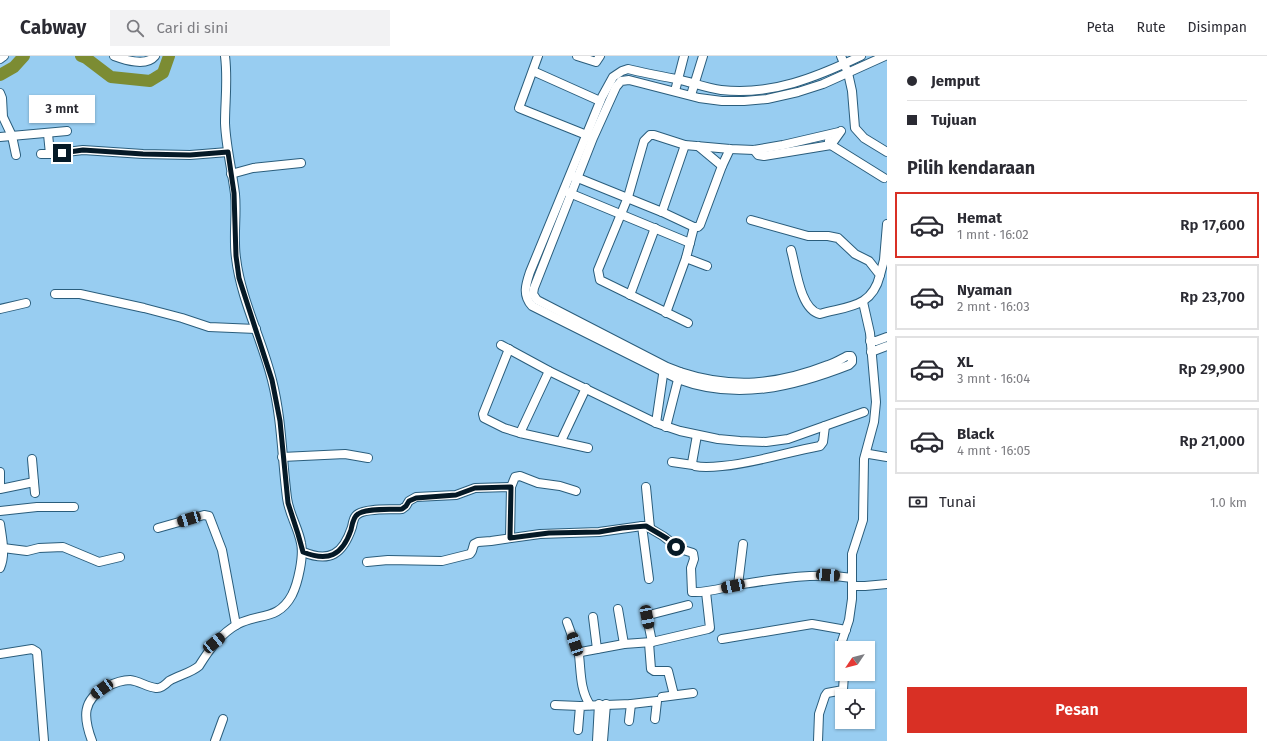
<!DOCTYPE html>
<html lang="id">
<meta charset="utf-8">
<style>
:root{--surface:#fff;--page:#f2f2f3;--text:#2b2b33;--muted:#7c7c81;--line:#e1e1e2;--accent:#d93025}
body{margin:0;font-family:"Fira Sans",sans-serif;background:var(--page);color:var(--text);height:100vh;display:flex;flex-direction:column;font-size:15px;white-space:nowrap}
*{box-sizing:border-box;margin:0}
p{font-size:13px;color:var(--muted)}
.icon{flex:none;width:22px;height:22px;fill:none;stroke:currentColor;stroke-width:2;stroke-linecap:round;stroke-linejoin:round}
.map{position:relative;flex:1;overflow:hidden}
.panel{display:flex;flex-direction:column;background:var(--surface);width:380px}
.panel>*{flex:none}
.hud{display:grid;align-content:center;height:88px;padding:0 20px;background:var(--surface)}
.needle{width:26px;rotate:235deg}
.fabs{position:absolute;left:835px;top:585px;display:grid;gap:8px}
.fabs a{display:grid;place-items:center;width:40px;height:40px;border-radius:0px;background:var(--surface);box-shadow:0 1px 3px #0004;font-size:20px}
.end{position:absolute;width:18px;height:18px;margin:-9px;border:5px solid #051926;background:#fff;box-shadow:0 0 0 2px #fff}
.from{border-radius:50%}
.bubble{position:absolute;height:28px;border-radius:0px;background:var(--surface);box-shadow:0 1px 3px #0004;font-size:13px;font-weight:600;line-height:28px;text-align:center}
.car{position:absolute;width:12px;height:24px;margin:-12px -6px;border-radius:5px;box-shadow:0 0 3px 1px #0007;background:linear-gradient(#222 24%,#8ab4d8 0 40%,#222 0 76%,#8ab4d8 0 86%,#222 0)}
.hud b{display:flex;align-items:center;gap:14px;height:38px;font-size:15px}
.hud b+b{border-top:1px solid var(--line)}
.hud i{width:10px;height:10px;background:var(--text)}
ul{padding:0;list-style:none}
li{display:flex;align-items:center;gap:12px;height:66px;margin:0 8px 6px;padding:0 12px;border:2px solid var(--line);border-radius:0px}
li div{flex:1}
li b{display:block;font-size:15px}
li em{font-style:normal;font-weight:600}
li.current{border-color:var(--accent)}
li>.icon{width:36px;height:36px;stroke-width:1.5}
h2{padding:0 20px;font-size:18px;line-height:48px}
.pay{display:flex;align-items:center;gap:10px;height:44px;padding:0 20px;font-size:15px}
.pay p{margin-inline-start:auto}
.primary-button{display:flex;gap:8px;margin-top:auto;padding:8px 20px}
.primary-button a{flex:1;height:46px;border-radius:0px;background:var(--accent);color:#fff;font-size:16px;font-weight:600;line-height:46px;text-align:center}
header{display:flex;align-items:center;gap:24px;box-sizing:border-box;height:56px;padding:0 20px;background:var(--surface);border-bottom:1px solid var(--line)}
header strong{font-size:19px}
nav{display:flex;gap:22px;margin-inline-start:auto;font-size:14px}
.search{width:280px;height:36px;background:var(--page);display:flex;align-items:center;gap:10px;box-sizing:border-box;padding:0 14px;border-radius:0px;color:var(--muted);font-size:15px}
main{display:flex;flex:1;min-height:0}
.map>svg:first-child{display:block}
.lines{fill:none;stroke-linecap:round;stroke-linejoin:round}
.river{stroke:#7c8c33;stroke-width:12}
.minor-casing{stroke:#2a5d7c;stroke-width:10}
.minor{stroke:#fff;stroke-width:8}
.route{stroke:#051926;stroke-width:5}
</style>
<header>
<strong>Cabway</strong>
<div class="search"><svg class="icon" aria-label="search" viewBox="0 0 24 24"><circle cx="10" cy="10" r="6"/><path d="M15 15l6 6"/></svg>Cari di sini</div>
<nav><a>Peta</a><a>Rute</a><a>Disimpan</a></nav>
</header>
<main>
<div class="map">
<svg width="887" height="685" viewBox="0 0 887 685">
<rect width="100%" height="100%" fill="#98cdf1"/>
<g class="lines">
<g class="river">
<polyline points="81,0 86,2 111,21 150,25 163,17 169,0"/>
<polyline points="0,19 14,11 24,0"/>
</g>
<defs>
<g id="minor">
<path d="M 114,0 C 125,4 146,11 155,0"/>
<polyline points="538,0 519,52 589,80"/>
<polyline points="577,0 596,6 600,0"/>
<polyline points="841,0 848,17 852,35 855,72 864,82 887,96"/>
<polyline points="0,3 4,0"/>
<polyline points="533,15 600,45"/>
<polyline points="675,35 684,0"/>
<polyline points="0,37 2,42 3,61 12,80 16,99"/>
<polyline points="691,39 703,0"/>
<polyline points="48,78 50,98"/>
<polyline points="0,81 67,75"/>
<polyline points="829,85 831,89 884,122"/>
<polyline points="698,90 722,110"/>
<polyline points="754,94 758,99 764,100 831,89 841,75"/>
<polyline points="41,98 50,98 83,94 143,98 190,99 228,96"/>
<polyline points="231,118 253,112 301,107"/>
<polyline points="573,120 662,156 694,171"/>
<polyline points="567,136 690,187"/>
<polyline points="662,156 685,89"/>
<path d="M 751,164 L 808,180 L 828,180 L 838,182 L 855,198 L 869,205 L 880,219 C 872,252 848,250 820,258 C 800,254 796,211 791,194"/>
<polyline points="707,210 686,202 694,171 698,171 700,169 722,110 730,93"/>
<polyline points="880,219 884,204 887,168"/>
<polyline points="55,238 80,238 144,252 182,262 209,271 256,273"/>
<polyline points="630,239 655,172"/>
<polyline points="0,253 26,247"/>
<polyline points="666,257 686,202"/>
<polyline points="688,267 600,224 598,214 628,141 644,85 650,79 654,79 685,89 730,93 754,94 783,89 839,76"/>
<polyline points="870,285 876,285 887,281"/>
<polyline points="501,289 549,315 656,367 680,375 718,383 740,385 766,386 788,383 864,356"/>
<polyline points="509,293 483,358 484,362 504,372 520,377 588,392"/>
<polyline points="871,296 887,290"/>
<path d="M 680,316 C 732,333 777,329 828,309 C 835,307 841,303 847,300 L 851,300 L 852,302 L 852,306 L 849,309 C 793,331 736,345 678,323 L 532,250 C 522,239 526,228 530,216 L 602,41 L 613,21 L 622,15 L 628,13 C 644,17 660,20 676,23 C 691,26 706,32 721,34 C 771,40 817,21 861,0"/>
<polyline points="656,367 664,312"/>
<polyline points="666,371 680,316 667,311 537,244 533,238 534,232 593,82 616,31 621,25 629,24 699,42 722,45 744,45 767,43 798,36 823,28 885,0"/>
<polyline points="520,377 549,315"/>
<path d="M 697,379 L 692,407 L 695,410 C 704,412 713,411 722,410 C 756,407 787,396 820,390 L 823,386 L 825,370"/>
<polyline points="561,385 586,332"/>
<polyline points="869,398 887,401"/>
<polyline points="282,401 345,398 368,402"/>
<polyline points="32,403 34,426"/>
<polyline points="672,406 693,409"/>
<polyline points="0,416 0,430"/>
<polyline points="511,431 515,421 520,420 538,427 560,430 576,435"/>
<polyline points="646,431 650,472"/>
<polyline points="0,433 34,426 35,437"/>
<polyline points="0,455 37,451 74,451"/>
<path d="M 0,468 C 2,483 6,498 0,512"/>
<polyline points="642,470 649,523"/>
<polyline points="158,472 204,459 209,460 222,494 236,569"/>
<polyline points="3,492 27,495 39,492 63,491 99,506 120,501"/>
<path d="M 303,496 C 330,507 343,498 352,471 C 353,466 354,460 358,458 C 367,452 390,454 402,453 L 406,450 L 409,445 L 416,441 L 456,439 L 475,432 L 511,431 L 510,482"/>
<path d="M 367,506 L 388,504 L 442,505 L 470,498 L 472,495 L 474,488 L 478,486 L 491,485 L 540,478 L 599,476 L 642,470 L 646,470 L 663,480 L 680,493 L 693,497 L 694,503 L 691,512 L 692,536 C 707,537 722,532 737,529 C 775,523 814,516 852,522"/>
<polyline points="738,529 743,488"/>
<polyline points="853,530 865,530 887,528"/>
<polyline points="618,553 624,588"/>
<polyline points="593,561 597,593"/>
<polyline points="567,566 579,599"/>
<polyline points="722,583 812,568 846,574"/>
<polyline points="652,586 647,561 649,559 688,549"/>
<polyline points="649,587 651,613 654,615 668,615 674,639"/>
<polyline points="842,596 842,585 849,564 852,543 852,498 863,464 864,403 874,366 876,346 870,277 863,246"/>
<polyline points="0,598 32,593 37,596 44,685"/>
<polyline points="662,641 693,637"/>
<polyline points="555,649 580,650"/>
<path d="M 590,649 C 580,634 581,616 579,599 L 581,596 L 624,588 L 652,586 L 708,573 L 710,572 L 706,536"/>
<polyline points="629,665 631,648"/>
<polyline points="578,674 580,650 631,648 657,645 655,663"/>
<path d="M 92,685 C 83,661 82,644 106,631 C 114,627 122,624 130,624 C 139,625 147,631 156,632 C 161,633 166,628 169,625 C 179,619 191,617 199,610 C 209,594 220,578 238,568 C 259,557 278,565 292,539 C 298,527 304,500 301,487 C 298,471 289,458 287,442 C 282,403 282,363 272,324 C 262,283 241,244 236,202 C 233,181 237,159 235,138 C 232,114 226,91 225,67 C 225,45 228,23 225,0"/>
<polyline points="215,685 223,663"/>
<polyline points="597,685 599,648"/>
<polyline points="603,685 606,648"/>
<polyline points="818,685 819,658 825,640 827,637 843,634 844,618"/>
</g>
</defs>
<use href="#minor" class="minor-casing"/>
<use href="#minor" class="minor"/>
</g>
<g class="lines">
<path class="route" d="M 62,97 L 83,94 L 143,98 L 190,99 L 228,96 L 234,137 L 236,200 L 239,222 L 272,324 L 280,365 L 288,447 L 298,478 L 303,496 C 328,506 342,500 351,474 C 352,469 353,461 358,458 C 367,452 390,454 402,453 L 406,450 L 409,445 L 416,442 L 456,439 L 475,432 L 511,431 L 510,482 L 549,477 L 599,476 L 622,472 L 646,470 L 668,483 L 676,491"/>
</g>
</svg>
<div class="fabs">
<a><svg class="needle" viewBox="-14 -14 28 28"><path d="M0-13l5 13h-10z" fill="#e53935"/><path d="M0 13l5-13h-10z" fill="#7c7c81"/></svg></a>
<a><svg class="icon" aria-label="locate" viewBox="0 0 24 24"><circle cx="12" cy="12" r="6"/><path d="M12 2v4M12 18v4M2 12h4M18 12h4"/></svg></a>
</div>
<i class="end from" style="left:676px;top:491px"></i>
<i class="end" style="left:62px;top:97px"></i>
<div class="bubble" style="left:29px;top:39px;width:66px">3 mnt</div>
<i class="car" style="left:189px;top:463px;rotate:253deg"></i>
<i class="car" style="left:828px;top:519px;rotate:94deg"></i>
<i class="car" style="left:733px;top:530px;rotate:258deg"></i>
<i class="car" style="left:647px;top:561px;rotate:169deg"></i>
<i class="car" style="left:214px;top:587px;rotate:51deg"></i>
<i class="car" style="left:575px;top:588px;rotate:341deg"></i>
<i class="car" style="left:102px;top:633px;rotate:234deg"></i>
</div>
<section class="panel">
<div class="hud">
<b><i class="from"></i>Jemput</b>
<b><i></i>Tujuan</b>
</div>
<h2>Pilih kendaraan</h2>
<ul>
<li class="current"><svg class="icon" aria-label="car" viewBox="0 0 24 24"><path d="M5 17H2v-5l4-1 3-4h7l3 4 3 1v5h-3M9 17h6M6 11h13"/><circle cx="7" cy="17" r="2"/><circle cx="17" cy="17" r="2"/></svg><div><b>Hemat</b><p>1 mnt · 16:02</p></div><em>Rp 17,600</em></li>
<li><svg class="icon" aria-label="car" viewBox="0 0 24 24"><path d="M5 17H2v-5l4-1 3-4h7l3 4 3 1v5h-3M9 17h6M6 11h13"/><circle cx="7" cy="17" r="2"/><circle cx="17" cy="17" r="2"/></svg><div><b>Nyaman</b><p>2 mnt · 16:03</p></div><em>Rp 23,700</em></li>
<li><svg class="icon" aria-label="car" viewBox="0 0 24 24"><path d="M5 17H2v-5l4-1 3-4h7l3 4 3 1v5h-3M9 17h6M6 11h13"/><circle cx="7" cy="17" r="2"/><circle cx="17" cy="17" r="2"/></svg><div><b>XL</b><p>3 mnt · 16:04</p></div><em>Rp 29,900</em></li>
<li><svg class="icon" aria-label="car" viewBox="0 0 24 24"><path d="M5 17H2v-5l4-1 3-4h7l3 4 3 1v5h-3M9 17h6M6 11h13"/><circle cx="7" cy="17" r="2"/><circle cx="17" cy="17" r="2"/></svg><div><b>Black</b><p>4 mnt · 16:05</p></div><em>Rp 21,000</em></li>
</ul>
<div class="pay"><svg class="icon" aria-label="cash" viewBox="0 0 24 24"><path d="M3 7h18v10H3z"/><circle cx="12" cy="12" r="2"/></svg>Tunai<p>1.0 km</p></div>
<div class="primary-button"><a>Pesan</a></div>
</section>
</main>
